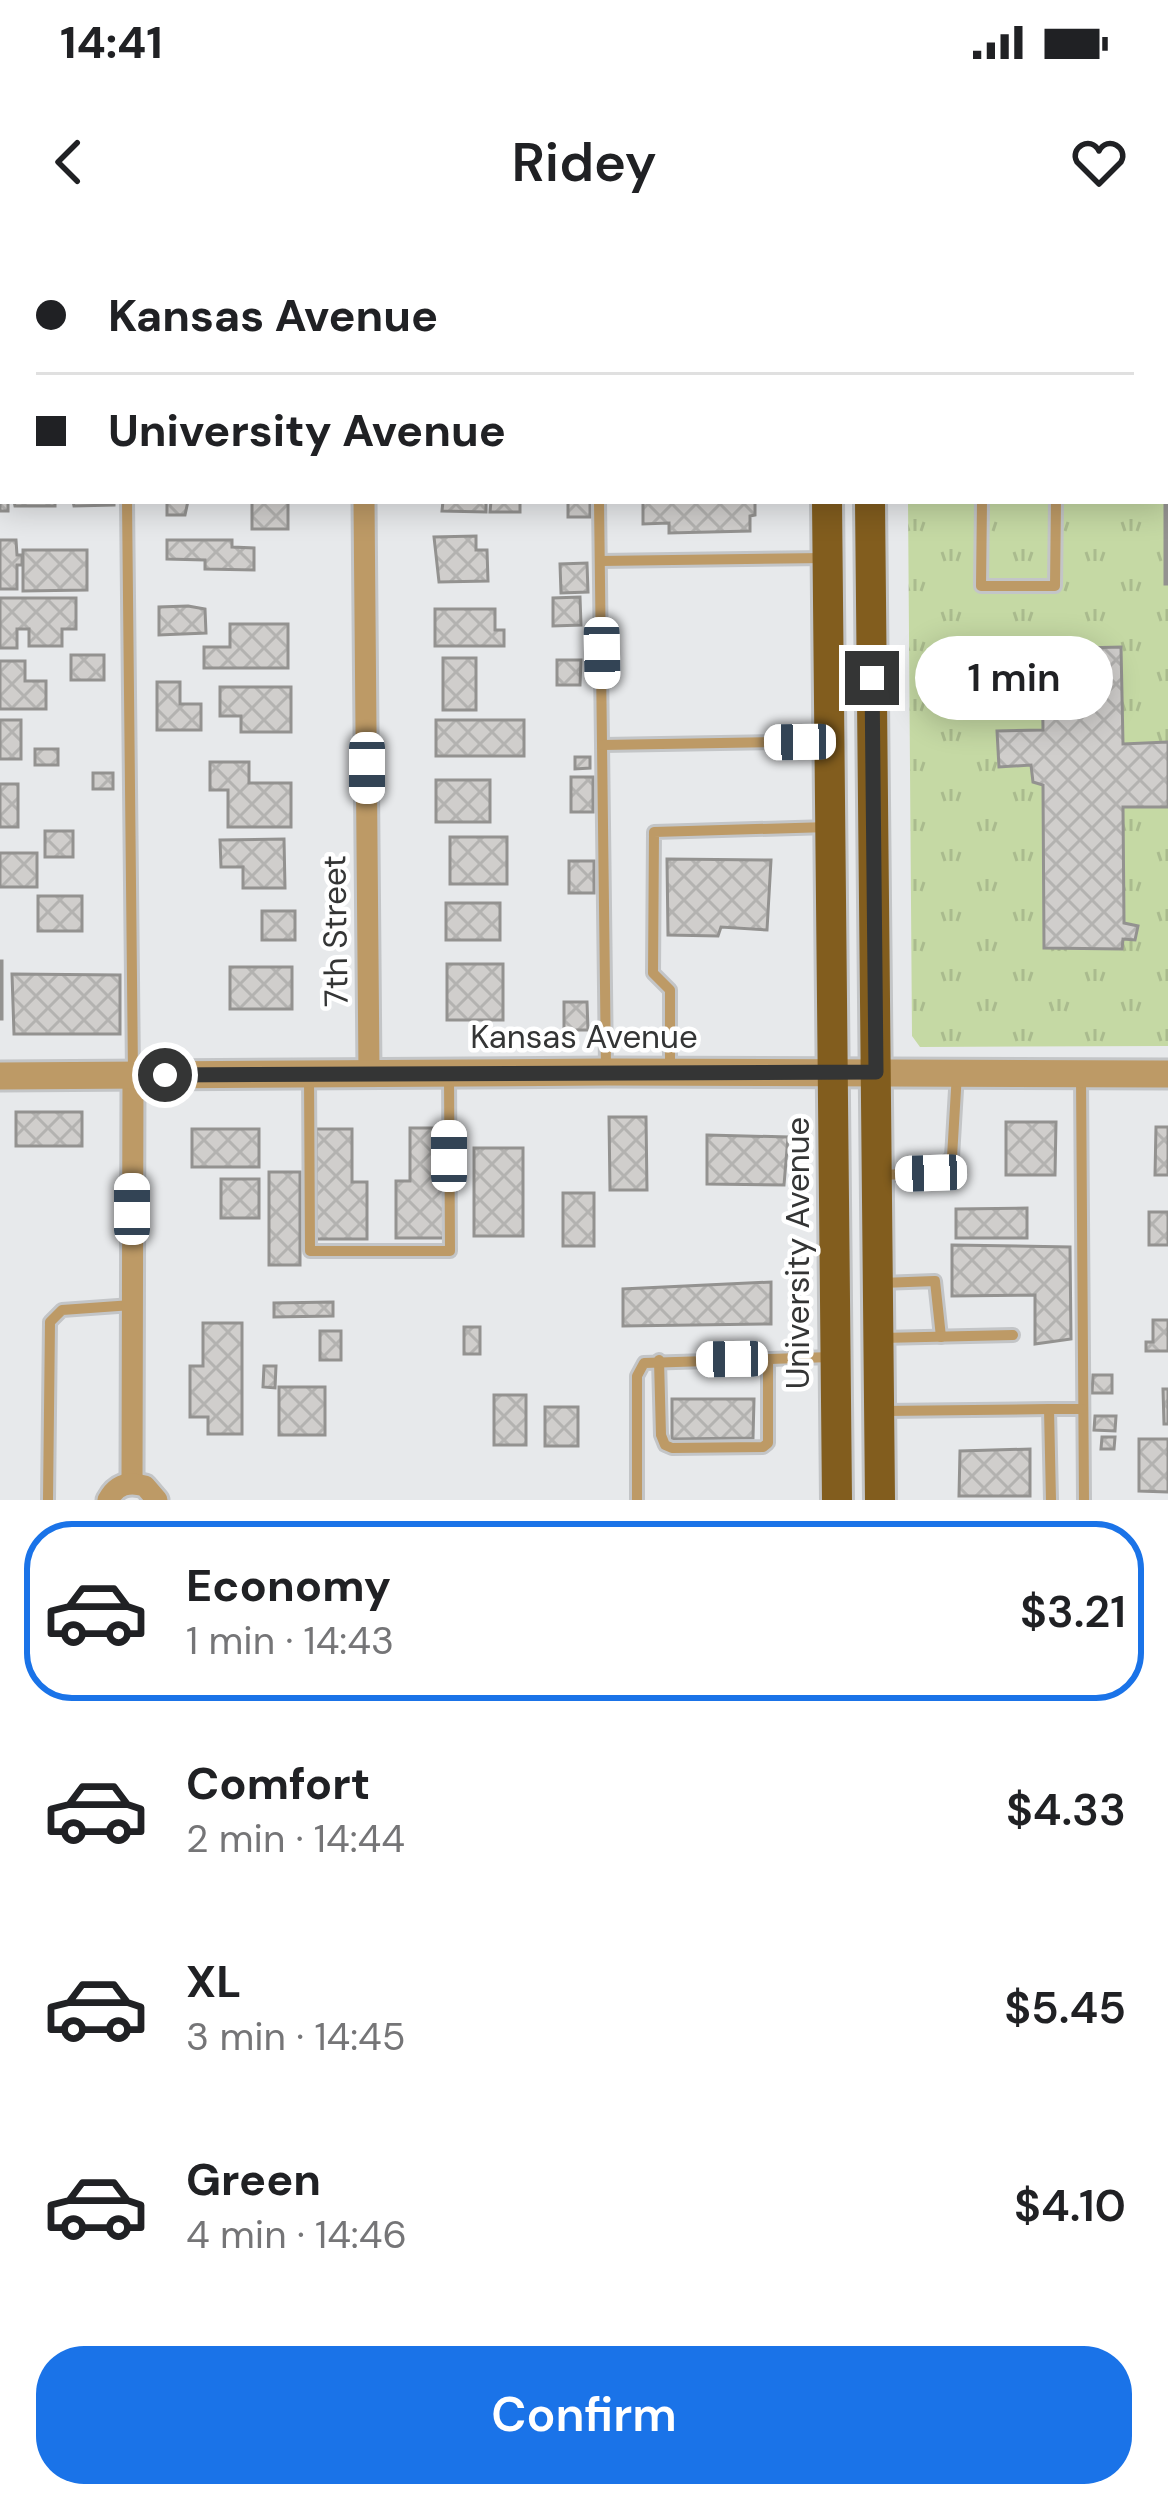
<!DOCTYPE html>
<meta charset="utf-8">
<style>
:root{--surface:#fff;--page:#f2f2f2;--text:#202124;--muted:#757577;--line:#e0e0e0;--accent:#1a73e8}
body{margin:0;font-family:"DM Sans",sans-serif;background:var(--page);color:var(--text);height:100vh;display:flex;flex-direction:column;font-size:45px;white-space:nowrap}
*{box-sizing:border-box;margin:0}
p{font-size:39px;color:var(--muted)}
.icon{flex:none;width:66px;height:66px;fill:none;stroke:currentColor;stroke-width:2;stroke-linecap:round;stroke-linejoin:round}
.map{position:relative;height:1260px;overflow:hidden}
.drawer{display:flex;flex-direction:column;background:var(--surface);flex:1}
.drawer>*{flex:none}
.guide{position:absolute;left:0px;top:0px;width:1170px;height:264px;box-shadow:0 6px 30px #0003;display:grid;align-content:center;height:264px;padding:0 36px;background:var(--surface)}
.end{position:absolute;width:54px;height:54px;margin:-27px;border:15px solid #343535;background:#fff;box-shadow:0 0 0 6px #fff}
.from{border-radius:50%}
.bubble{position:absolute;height:84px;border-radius:42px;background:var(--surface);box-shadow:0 6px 30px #0003;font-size:39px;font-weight:600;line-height:84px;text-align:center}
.car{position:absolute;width:36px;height:72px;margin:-36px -18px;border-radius:15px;box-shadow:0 0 9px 3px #0007;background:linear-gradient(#fff 24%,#345 0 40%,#fff 0 76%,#345 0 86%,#fff 0)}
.guide b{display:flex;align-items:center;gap:42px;height:114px;font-size:45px}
.guide b+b{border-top:3px solid var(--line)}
.guide i{width:30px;height:30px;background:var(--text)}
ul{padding:21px 0 0;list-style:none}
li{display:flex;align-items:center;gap:36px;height:180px;margin:0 24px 18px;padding:0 12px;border:6px solid transparent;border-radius:48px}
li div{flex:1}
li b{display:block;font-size:45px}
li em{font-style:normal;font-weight:600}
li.on{border-color:var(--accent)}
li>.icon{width:108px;height:108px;stroke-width:1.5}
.action{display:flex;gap:24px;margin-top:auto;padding:24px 36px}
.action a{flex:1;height:138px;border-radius:48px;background:var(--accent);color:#fff;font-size:48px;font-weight:600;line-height:138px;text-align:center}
.status{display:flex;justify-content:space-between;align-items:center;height:84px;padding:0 60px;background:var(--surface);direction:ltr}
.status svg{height:33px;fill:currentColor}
header{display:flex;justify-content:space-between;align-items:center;height:156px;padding:0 36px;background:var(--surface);font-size:54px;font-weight:600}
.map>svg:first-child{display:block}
.park{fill:url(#park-tufts)}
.building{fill:url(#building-cross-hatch);stroke:#939290;stroke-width:3}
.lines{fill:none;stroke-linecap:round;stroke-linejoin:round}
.service-casing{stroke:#c3c5c7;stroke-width:16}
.minor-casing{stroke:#c3c5c7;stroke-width:27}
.tertiary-casing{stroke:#c3c5c7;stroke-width:33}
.primary-casing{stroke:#c3c5c7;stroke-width:36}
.service{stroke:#bd9a66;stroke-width:10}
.minor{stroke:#bd9a66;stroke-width:21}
.tertiary{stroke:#bd9a66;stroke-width:27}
.primary{stroke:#825d1e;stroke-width:30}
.route{stroke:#343535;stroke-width:15}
.labels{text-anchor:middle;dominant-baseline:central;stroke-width:9;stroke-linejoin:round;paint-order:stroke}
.street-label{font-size:33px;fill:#343535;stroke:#fff}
</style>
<div class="status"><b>14:41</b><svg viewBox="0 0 49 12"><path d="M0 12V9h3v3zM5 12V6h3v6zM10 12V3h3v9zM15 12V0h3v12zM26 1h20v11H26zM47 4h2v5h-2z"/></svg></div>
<header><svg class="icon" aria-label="back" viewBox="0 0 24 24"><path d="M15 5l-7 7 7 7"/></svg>Ridey<svg class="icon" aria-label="heart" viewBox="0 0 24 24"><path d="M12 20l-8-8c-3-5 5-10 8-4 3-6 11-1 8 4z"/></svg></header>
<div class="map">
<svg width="1168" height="1260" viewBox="0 0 1168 1260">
<defs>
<pattern id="park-tufts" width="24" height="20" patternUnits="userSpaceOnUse" patternTransform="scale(3)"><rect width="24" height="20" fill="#c5d9a4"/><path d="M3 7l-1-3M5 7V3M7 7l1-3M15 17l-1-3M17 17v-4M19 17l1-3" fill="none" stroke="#aabb8e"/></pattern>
<pattern id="building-cross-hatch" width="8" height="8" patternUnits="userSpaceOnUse" patternTransform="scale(3)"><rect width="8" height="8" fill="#d0cecc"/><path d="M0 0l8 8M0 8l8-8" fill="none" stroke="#b3b2b0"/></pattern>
</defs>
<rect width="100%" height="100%" fill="#e7e9eb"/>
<polygon class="park" points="1168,53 1168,806 920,807 912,796 908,261 1167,261"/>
<g class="building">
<rect x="37" y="0" width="64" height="3"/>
<rect x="426" y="0" width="61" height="3"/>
<polygon points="1167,218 1168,344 1165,344 1165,261"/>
<polygon points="0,239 3,239 3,261 8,261 8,271 0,271"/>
<polygon points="14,261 55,261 55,266 15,266"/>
<polygon points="73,261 114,261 114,265 74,266"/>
<polygon points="167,261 188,261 185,275 167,275"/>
<rect x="252" y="261" width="36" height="28"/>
<polygon points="443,261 486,261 486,272 442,271"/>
<polygon points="491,261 520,261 520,272 490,272"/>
<polygon points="590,261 590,277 568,277 568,262 543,261"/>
<polygon points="643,261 755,261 755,275 750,276 750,291 669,293 669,283 643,284"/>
<polygon points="476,296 476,310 487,310 488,341 439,342 434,297"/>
<polygon points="0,300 16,300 17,315 22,315 22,325 17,325 17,349 0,349"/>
<polygon points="167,300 232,300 232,307 254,308 254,330 205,329 205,320 167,319"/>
<polygon points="23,310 87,310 87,350 23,351"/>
<polygon points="587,323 588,352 561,353 560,324"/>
<polygon points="580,357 581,385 553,386 553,358"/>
<polygon points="0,358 76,358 76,389 62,389 62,406 29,406 29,389 17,389 17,408 0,408"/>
<polygon points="188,366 205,369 206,393 159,395 159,367"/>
<polygon points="435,369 495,369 495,390 504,390 504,406 435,406"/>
<polygon points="230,384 288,384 288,428 204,428 204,407 230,407"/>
<polygon points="1121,407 1123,504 1168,502 1168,567 1123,567 1124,683 1138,686 1135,700 1123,699 1122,709 1044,708 1043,545 1033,542 1031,525 999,527 997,491 1043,490 1042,409"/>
<rect x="71" y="415" width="33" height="25"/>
<rect x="443" y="418" width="33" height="52"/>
<polygon points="557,420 581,420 580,445 557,445"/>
<polygon points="0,421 25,421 25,441 46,441 46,469 0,469"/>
<polygon points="157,442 180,442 180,464 201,464 201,490 157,490"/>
<polygon points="220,447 291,447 291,492 241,492 241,476 220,476"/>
<rect x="0" y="480" width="21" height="39"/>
<rect x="436" y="480" width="88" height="36"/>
<rect x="35" y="509" width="23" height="16"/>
<polygon points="575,517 590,517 590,528 575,529"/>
<polygon points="210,522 249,522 249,543 291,543 291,587 228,587 228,550 210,550"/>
<rect x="93" y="533" width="20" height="16"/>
<rect x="571" y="537" width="22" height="35"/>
<rect x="436" y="540" width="54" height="42"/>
<rect x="0" y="544" width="18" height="43"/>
<rect x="45" y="591" width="28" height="26"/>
<rect x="450" y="597" width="57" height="47"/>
<polygon points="284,599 285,648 243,648 243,627 221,627 220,600"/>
<rect x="0" y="613" width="37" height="34"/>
<polygon points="667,619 771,620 767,690 721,687 718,696 668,695"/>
<rect x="569" y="621" width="25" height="32"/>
<rect x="38" y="656" width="44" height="35"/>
<rect x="446" y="663" width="54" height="37"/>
<rect x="262" y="671" width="33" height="29"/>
<rect x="0" y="721" width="2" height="58"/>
<rect x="447" y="724" width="56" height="56"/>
<rect x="230" y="727" width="62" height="42"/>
<polygon points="12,734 120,735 120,794 14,794"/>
<polygon points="564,762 587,762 588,790 564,790"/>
<rect x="16" y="872" width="66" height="34"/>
<polygon points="609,877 646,877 647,950 610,950"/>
<polygon points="1006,882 1056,882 1055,935 1006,935"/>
<polygon points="1156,887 1168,887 1168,935 1155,935"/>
<polygon points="410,888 446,888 446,998 396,998 396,941 410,941"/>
<rect x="192" y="889" width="67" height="38"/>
<polygon points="316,889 352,889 352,942 367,942 367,999 316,999"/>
<polygon points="707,895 788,897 784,945 707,944"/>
<rect x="474" y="908" width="49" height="88"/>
<rect x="269" y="932" width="31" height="93"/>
<rect x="221" y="939" width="38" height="39"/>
<rect x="563" y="953" width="31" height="53"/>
<polygon points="1027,968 1027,998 956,998 956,969"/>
<rect x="1149" y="972" width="19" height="33"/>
<polygon points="952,1005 1070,1007 1071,1099 1035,1104 1035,1055 952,1056"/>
<polygon points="771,1042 771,1084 623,1086 623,1049"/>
<polygon points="333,1062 333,1076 274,1077 274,1063"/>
<polygon points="1153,1080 1168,1080 1168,1111 1146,1111 1146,1102 1153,1102"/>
<polygon points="203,1083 242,1083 242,1194 208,1194 208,1177 190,1177 190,1126 203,1126"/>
<rect x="464" y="1087" width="16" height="27"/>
<rect x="320" y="1091" width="21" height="29"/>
<polygon points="264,1126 276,1126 275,1148 263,1147"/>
<polygon points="1093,1135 1112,1135 1112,1153 1092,1153"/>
<rect x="279" y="1147" width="46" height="48"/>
<polygon points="1163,1149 1168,1149 1168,1184 1164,1184"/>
<rect x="494" y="1155" width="32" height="50"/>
<polygon points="672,1159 754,1159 753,1198 672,1199"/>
<rect x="545" y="1167" width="33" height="39"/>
<polygon points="1095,1176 1116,1176 1115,1191 1094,1190"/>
<polygon points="1102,1197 1115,1197 1114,1209 1101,1209"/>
<polygon points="1139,1199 1168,1199 1168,1252 1139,1251"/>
<polygon points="1030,1209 1030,1256 959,1256 960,1211"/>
</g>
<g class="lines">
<defs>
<g id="service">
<polyline points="124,0 124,3"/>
<polyline points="597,0 597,3"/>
<polyline points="1041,3 1041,0"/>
<polyline points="127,261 133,834"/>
<polyline points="599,261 606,828"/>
<polyline points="982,261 981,346 1055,346 1056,261"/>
<polyline points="600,321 825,318"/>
<polyline points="603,505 828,501"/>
<polyline points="670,828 670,750 653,733 654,592 829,587"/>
<polyline points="309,835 310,1011 450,1011 449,835"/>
<polyline points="1081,837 1084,1260"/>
<polyline points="880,935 931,933 952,917 957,833"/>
<polyline points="881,1043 935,1041 941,1097"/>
<polyline points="881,1098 1013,1095"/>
<polyline points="659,1120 661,1195 665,1205 672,1208 763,1207 768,1203 768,1119"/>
<polyline points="884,1171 1049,1169"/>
<polyline points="48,1260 50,1082 62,1070 132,1065"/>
<polyline points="637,1260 637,1136 644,1123 831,1117"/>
<polyline points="1051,1260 1049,1169 1082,1169"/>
</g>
<g id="minor">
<polyline points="360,0 360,3"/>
<polyline points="1167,20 1168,20"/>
<polyline points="0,170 3,170"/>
<polyline points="364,261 369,832"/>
<polyline points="132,1243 133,835"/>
<path d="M 108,1260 C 116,1245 128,1241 145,1246 L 157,1260"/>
</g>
<polyline id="tertiary" points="0,836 606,832 1168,834"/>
<g id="primary">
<polyline points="825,0 825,3"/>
<polyline points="870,0 870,3"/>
<polyline points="827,261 837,1260"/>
<polyline points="870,261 880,1260"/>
</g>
</defs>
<use href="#service" class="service-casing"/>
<use href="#minor" class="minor-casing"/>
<use href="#tertiary" class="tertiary-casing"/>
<use href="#primary" class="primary-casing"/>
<use href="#service" class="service"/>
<use href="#minor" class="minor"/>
<use href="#tertiary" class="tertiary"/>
<use href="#primary" class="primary"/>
</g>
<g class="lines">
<polyline class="route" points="165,835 876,832 872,438"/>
</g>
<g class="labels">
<g class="street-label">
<text transform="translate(335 691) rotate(-91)">7th Street</text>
<text x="584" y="796">Kansas Avenue</text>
<text transform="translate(797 1013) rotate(-90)">University Avenue</text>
</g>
</g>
</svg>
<i class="end from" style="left:165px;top:835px"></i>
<i class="end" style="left:872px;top:438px"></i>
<div class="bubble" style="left:915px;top:396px;width:198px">1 min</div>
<i class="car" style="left:602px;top:413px;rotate:179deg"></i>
<i class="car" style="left:800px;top:502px;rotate:269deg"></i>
<i class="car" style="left:367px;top:528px;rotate:180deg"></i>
<i class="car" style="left:449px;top:916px;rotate:0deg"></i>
<i class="car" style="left:931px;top:933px;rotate:268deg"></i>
<i class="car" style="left:132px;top:969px;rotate:0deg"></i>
<i class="car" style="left:732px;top:1119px;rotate:269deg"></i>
<div class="guide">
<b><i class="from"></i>Kansas Avenue</b>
<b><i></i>University Avenue</b>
</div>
</div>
<section class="drawer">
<ul>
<li class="on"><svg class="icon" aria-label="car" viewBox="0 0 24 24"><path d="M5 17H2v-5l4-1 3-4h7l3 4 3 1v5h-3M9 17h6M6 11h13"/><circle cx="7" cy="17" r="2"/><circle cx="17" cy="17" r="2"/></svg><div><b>Economy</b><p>1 min · 14:43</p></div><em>$3.21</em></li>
<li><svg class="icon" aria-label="car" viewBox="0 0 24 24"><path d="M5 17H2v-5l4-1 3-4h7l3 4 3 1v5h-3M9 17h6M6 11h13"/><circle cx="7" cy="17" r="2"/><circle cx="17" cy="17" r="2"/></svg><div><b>Comfort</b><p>2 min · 14:44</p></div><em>$4.33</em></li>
<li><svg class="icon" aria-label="car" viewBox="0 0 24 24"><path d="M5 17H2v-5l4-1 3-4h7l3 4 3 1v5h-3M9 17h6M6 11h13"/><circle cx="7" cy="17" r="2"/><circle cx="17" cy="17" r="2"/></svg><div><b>XL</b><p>3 min · 14:45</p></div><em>$5.45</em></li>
<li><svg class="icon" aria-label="car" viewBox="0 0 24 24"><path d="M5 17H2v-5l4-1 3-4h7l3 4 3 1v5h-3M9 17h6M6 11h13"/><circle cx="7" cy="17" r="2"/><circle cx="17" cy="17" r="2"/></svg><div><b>Green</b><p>4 min · 14:46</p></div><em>$4.10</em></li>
</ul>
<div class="action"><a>Confirm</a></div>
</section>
